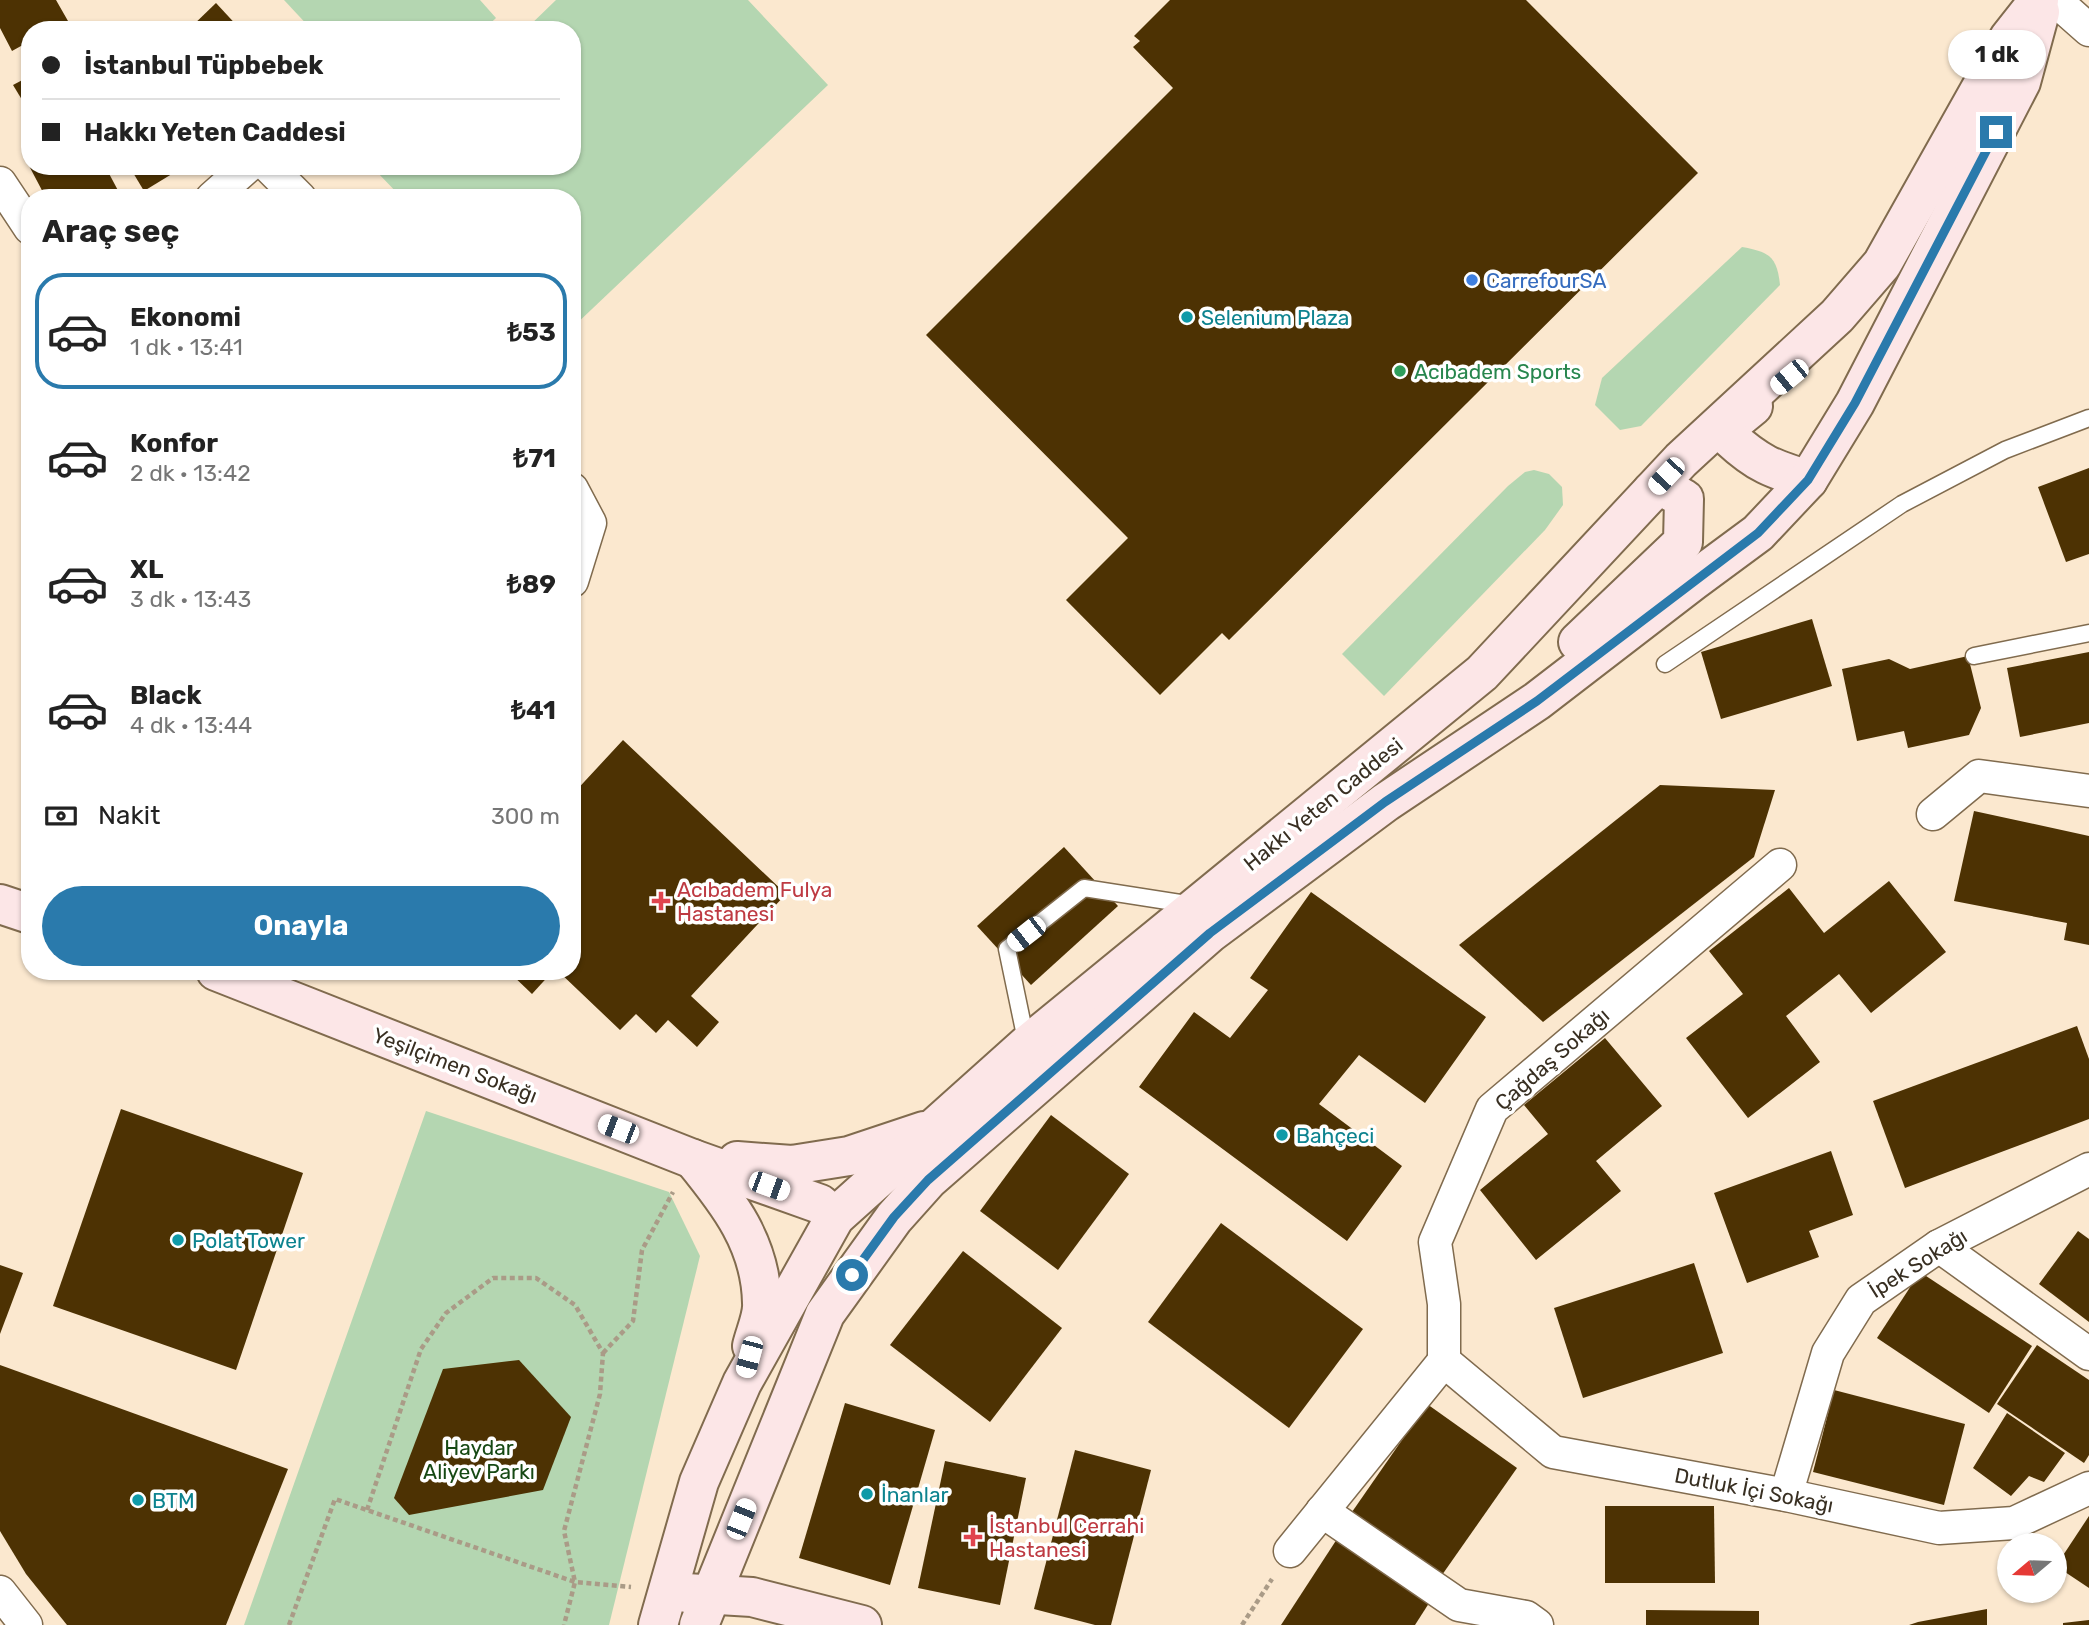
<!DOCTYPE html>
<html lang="tr">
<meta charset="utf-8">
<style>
:root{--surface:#fff;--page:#f6f6f6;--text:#222;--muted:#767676;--line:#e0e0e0;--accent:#2a7aac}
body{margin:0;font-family:Rubik,sans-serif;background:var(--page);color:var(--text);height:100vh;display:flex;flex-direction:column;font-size:26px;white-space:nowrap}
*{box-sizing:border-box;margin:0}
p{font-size:23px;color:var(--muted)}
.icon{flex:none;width:38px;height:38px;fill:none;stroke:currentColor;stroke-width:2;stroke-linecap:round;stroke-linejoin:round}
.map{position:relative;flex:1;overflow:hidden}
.side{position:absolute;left:21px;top:189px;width:560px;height:791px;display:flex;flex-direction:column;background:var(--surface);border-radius:28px;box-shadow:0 2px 5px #0004}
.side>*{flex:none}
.banner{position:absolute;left:21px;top:21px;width:560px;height:154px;border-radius:28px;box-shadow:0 2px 5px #0004;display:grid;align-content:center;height:154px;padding:0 21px;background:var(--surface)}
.needle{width:46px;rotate:251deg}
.controls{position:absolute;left:1997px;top:1533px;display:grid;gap:14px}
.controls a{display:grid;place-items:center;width:70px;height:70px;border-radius:50%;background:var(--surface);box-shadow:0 2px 5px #0004;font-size:35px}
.end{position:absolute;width:32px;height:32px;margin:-16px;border:9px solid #2a7aac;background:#fff;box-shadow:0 0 0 4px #fff}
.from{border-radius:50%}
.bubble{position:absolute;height:49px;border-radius:24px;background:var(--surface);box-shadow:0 2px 5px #0004;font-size:23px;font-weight:700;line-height:49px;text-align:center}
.car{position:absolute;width:21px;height:42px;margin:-21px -10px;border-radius:9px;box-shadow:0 0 5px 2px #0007;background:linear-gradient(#fff 24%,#345 0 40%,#fff 0 76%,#345 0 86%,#fff 0)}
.banner b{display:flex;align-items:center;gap:24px;height:66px;font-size:26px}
.banner b+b{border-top:2px solid var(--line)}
.banner i{width:18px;height:18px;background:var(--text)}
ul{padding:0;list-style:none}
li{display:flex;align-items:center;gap:21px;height:116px;margin:0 14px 10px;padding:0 7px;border:4px solid transparent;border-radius:28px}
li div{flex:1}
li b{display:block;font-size:26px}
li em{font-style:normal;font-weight:700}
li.selected{border-color:var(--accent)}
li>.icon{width:63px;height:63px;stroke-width:1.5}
h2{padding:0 21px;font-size:32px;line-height:84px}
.pay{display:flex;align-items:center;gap:18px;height:77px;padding:0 21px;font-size:26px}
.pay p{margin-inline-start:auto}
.primary-button{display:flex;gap:14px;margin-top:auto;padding:14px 21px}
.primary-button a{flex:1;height:80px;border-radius:42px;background:var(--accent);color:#fff;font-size:28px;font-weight:700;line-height:80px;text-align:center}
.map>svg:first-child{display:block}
.green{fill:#b4d6b1}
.building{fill:#4d3203}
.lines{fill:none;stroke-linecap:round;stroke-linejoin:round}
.lane-casing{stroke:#806b4e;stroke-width:19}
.street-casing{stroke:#806b4e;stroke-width:35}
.secondary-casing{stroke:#806b4e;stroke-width:42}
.path{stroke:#aa9b87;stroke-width:4.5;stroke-dasharray:5 3.5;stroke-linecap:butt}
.lane{stroke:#fff;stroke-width:16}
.street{stroke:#fff;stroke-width:32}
.secondary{stroke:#fce6e7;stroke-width:38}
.route{stroke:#2a7aac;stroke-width:9}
.shop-dot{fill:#3f7fe0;stroke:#fff;stroke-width:2.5}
.culture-dot{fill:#0f9aa8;stroke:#fff;stroke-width:2.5}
.leisure-dot{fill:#2e9e5b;stroke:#fff;stroke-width:2.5}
.health-dot{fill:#e0444e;stroke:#fff;stroke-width:2.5}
.labels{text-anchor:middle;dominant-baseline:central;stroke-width:7;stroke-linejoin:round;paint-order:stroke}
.shop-label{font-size:21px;fill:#366cbe;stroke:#fff;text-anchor:start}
.culture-label{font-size:21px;fill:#0d838f;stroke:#fff;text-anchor:start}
.leisure-label{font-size:21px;fill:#27864d;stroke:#fff;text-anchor:start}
.street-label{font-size:21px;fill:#382f22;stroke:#fff}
.health-label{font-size:21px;fill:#be3a42;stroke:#fff;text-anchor:start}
.park-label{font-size:21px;fill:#164914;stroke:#fff}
</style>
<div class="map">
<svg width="2089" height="1625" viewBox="0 0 2089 1625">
<rect width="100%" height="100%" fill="#fbe8cf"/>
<g class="green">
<polygon points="284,0 480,0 496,18 483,30 312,30"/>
<polygon points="556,0 748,0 828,85 572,328 572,198 402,198 376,171 380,166 572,166 572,30 525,30"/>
<path d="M 1742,247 C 1770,252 1777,257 1780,285 L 1641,426 L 1620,430 L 1595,405 L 1602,378 Z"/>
<polygon points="1534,470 1549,474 1562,487 1563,505 1545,530 1384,696 1342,654 1508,486 1525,472"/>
<polygon points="426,1111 669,1192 700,1256 609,1625 244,1625"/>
</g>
<g class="building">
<polygon points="0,0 56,0 68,21 52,30 30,30 30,41 12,51 0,28"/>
<polygon points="1170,0 1526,0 1698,173 1229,640 1222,633 1160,695 1066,600 1128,538 926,335 1173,88 1133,47 1140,41 1134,36"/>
<polygon points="216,3 241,30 188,30"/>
<polygon points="30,76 30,113 13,85"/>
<polygon points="30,158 30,166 105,166 122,198 46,198 26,160"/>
<polygon points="129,166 185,166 144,191"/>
<polygon points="2089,468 2089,554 2066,562 2038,487"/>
<polygon points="1812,619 1832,686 1721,719 1701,652"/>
<polygon points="2089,652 2089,723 2020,737 2007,668"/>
<polygon points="1968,656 1981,708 1969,735 1908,748 1904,731 1857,741 1842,669 1889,659 1910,669"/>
<polygon points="623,740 786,894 691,996 719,1022 697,1047 668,1020 656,1033 636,1014 620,1030 558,971 572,971 572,795"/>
<polygon points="1660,785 1775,790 1754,857 1543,1022 1459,945"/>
<polygon points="1974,811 2089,836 2089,945 2064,940 2067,923 1954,901"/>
<polygon points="1064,847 1118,906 1031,985 977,926"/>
<polygon points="1889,881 1946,952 1871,1013 1839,974 1786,1016 1820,1062 1748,1118 1686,1038 1743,994 1709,951 1789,888 1824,933"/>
<polygon points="1311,892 1486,1017 1425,1103 1359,1055 1319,1104 1402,1166 1347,1241 1139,1087 1194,1012 1230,1038 1268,990 1250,978"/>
<polygon points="508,971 553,971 532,994"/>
<polygon points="2077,1026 2089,1059 2089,1119 1905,1188 1873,1101"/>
<polygon points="1605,1038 1662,1106 1596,1161 1621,1191 1536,1260 1480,1190 1548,1134 1524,1105"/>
<polygon points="121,1109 303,1173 236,1370 53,1306"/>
<polygon points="1051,1115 1129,1174 1058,1270 980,1211"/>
<polygon points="1831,1151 1853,1215 1809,1231 1819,1257 1747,1283 1714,1193"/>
<polygon points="1221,1223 1363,1329 1289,1428 1148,1322"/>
<polygon points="2078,1231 2089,1239 2089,1322 2039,1284"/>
<polygon points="963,1251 1062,1328 990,1422 890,1345"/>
<polygon points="1694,1263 1723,1353 1583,1398 1554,1308"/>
<polygon points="0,1265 23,1273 0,1334"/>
<polygon points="1920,1272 2032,1346 1989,1413 1877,1338"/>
<polygon points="2037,1345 2089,1380 2089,1455 2084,1463 1997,1404"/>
<polygon points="519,1360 571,1417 543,1490 409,1515 394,1498 443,1369"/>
<polygon points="0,1365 288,1469 226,1625 67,1625 26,1574 0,1531"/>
<polygon points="1834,1390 1965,1424 1944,1505 1813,1472"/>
<polygon points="845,1403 935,1430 890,1585 799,1558"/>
<polygon points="1427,1404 1517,1468 1442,1575 1352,1512"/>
<polygon points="2007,1413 2065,1453 2044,1482 2029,1476 2011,1496 1973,1468"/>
<polygon points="1075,1450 1151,1470 1111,1625 1095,1625 1034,1609"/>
<polygon points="945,1461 1026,1478 1000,1605 918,1588"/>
<polygon points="1605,1506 1714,1506 1715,1583 1605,1583"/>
<polygon points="2089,1516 2089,1588 2056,1566"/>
<polygon points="1337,1539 1431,1600 1415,1625 1281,1625"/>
<polygon points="1987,1609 1987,1625 1909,1625 1918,1622"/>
<polygon points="1646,1610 1759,1611 1759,1625 1646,1625"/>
<polygon points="2089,1620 2089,1625 2063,1625 2063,1623"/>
</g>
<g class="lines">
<defs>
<g id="lane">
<polyline points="1974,656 2089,633"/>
<polyline points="1665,664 1902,504 2005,450 2089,418"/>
<polyline points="1027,1045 1007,949 1084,888 1193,905"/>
</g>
<g id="street">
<polyline points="2055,0 2089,30"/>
<polyline points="268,166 300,198"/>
<polyline points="0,183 30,228"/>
<polyline points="212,198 248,166"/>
<polyline points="572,489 590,523 572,581"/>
<polyline points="1933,814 1979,776 2089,791"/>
<polyline points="1939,1246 2089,1354"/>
<polyline points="1444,1361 1553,1452 1786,1495 1939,1528 2014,1523 2089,1488"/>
<polyline points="1444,1361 1444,1304 1435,1242 1492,1109 1780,865"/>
<polyline points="1786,1495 1828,1353 1861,1300 1939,1246 2089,1169"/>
<polyline points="1322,1511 1459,1605 1526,1617 1537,1625"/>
<polyline points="1290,1551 1444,1361"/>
<polyline points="0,1592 26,1625"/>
</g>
<g id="secondary">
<path d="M 1753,406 L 1731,424 L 1730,438 C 1758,464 1773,469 1808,480"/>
<polyline points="1578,642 1683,542 1684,499 1665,488 1652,491"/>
<polyline points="0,904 30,914"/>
<polyline points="216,971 693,1159 820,1204 835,1217"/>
<path d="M 693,1159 C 729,1203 761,1244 762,1303 C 763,1316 755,1333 752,1346"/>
<polyline points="737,1161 792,1165 849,1156 924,1131"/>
<polyline points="686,1593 752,1597 862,1625"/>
<polyline points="658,1625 699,1482 742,1383 835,1217 1027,1045 1482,673 1681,460 1837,316 1882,264 2009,38 2039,0"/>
<polyline points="699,1625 825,1314 894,1218 928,1180 1210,933 1386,802 1537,701 1693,581 1758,533 1808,480 1855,403 2021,82 2040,12"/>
</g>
</defs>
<use href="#lane" class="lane-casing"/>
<use href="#street" class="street-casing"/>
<use href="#secondary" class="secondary-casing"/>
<g class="path">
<polyline points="603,1353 633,1321 642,1250 673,1192"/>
<polyline points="367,1510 421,1349 446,1313 493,1278 536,1278 575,1305 603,1353 600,1394 564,1531 575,1582 564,1625"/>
<polyline points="289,1625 335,1499 575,1582 631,1587"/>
<polyline points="1242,1625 1272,1579"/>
</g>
<use href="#lane" class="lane"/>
<use href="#street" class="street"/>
<use href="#secondary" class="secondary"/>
</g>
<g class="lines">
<polyline class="route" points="852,1275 894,1217 928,1180 1210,933 1385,802 1537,701 1758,533 1808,480 1855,403 1996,132"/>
</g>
<circle class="shop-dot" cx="1472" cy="280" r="7"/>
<g class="culture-dot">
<circle cx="1187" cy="317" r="7"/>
<circle cx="1282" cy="1135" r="7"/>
<circle cx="178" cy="1240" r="7"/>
<circle cx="867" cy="1494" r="7"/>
<circle cx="138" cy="1500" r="7"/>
</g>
<circle class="leisure-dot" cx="1400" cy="371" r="7"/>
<g class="health-dot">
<path d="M657.5 890.5h7v7h7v7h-7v7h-7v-7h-7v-7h7z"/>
<path d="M969.5 1526.5h7v7h7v7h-7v7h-7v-7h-7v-7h7z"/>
</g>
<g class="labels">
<g class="shop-label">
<text x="1486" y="280">CarrefourSA</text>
</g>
<g class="culture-label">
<text x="1201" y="317">Selenium Plaza</text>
<text x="1296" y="1135">Bahçeci</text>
<text x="192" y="1240">Polat Tower</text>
<text x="881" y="1494">İnanlar</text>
<text x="152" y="1500">BTM</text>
</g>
<g class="leisure-label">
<text x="1414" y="371">Acıbadem Sports</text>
</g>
<g class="street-label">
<text transform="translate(1323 804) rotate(-39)">Hakkı Yeten Caddesi</text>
<text transform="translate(1552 1059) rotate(-41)">Çağdaş Sokağı</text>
<text transform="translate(455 1065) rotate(21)">Yeşilçimen Sokağı</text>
<text transform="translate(1918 1263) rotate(-32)">İpek Sokağı</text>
<text transform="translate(1754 1490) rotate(11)">Dutluk İçi Sokağı</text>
</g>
<g class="health-label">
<text x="677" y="889">Acıbadem Fulya<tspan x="677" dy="24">Hastanesi</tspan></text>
<text x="989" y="1525">İstanbul Cerrahi<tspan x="989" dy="24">Hastanesi</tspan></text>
</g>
<g class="park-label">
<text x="479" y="1447">Haydar<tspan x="479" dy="24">Aliyev Parkı</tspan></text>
</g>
</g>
</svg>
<div class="controls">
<a><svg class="needle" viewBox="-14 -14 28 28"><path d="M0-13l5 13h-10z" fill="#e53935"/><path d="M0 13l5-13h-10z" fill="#767676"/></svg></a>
</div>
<i class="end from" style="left:852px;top:1275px"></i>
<i class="end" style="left:1996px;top:132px"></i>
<div class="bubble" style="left:1948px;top:30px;width:98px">1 dk</div>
<i class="car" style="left:1789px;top:377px;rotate:231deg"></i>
<i class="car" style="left:1666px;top:476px;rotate:223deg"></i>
<i class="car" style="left:1026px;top:934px;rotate:232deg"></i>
<i class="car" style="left:618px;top:1129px;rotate:291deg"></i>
<i class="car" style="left:769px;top:1186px;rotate:110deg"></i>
<i class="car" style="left:749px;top:1357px;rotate:195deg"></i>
<i class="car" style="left:741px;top:1519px;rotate:22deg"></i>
<div class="banner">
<b><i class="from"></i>İstanbul Tüpbebek</b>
<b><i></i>Hakkı Yeten Caddesi</b>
</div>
<section class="side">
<h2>Araç seç</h2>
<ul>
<li class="selected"><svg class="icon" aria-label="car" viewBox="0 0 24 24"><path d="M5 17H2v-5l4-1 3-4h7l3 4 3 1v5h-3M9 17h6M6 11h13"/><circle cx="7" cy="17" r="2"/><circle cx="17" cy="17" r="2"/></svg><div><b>Ekonomi</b><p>1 dk · 13:41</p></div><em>₺53</em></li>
<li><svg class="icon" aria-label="car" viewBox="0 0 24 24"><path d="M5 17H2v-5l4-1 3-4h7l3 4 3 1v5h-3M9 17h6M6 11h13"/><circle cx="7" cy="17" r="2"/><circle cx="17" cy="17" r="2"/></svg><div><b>Konfor</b><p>2 dk · 13:42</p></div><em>₺71</em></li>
<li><svg class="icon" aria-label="car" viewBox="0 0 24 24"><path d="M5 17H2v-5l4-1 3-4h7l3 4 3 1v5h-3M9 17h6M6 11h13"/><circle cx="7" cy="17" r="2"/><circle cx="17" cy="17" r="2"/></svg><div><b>XL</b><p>3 dk · 13:43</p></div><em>₺89</em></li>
<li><svg class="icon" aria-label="car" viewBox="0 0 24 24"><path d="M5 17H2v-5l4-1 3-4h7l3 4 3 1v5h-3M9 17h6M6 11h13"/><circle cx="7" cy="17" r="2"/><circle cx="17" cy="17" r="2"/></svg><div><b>Black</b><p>4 dk · 13:44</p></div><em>₺41</em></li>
</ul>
<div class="pay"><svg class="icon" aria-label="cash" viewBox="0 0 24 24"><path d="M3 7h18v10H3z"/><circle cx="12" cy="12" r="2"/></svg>Nakit<p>300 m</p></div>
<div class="primary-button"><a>Onayla</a></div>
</section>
</div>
